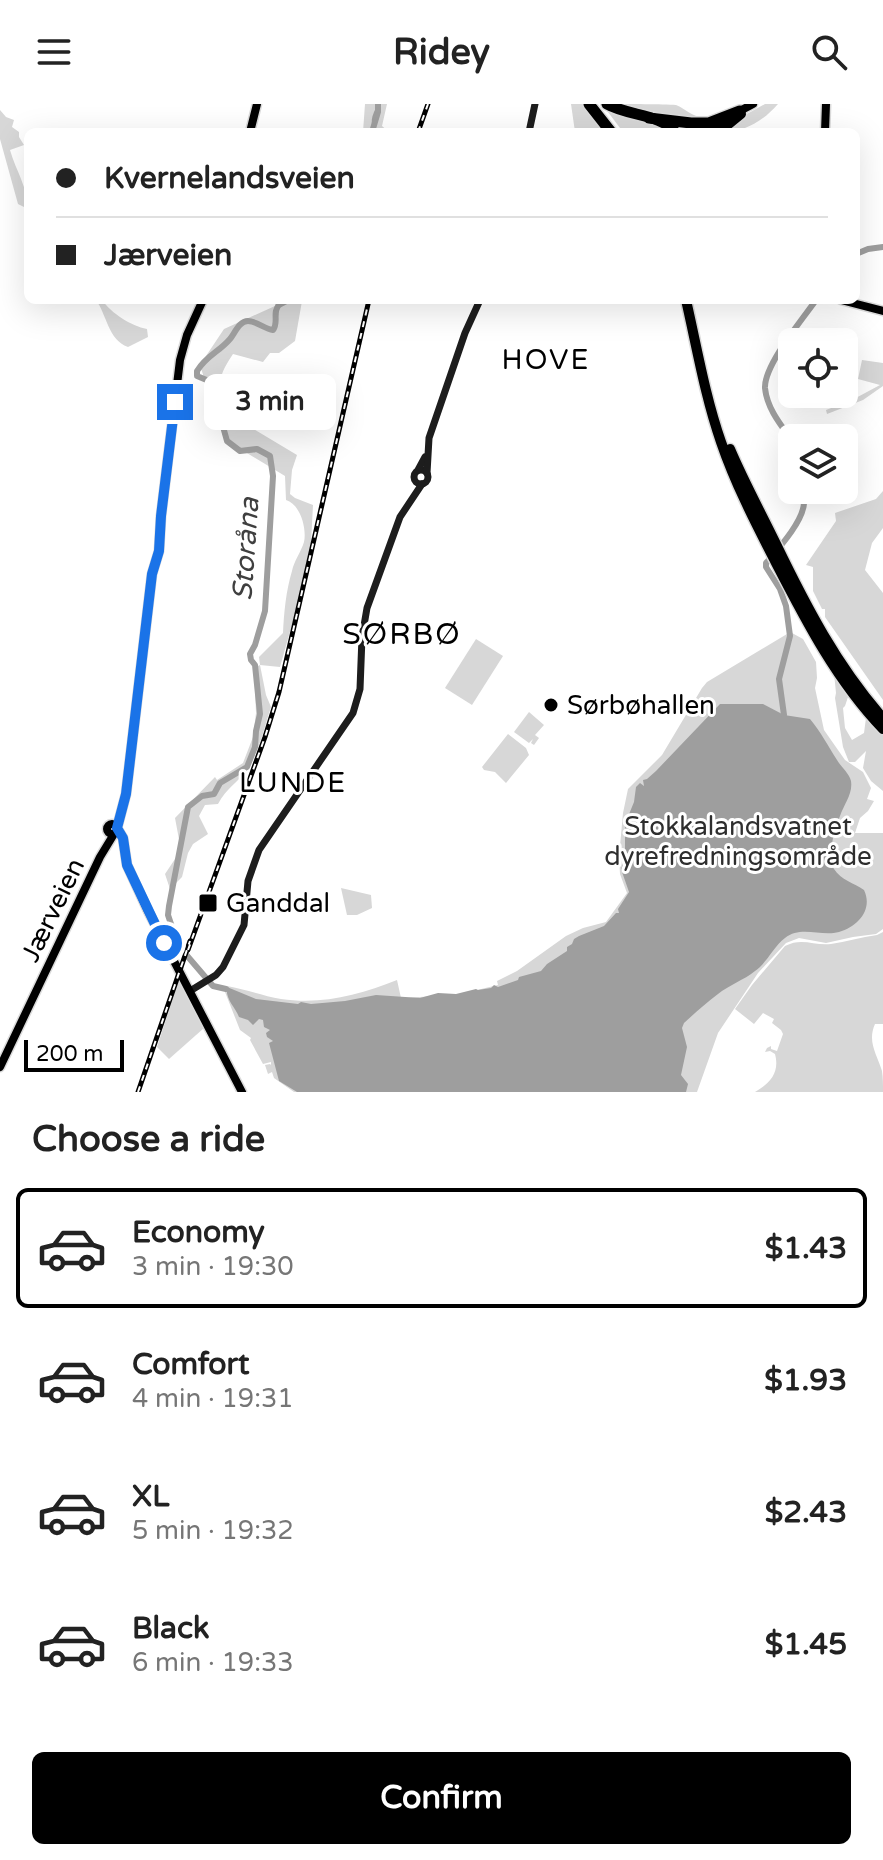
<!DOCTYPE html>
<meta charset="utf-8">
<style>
:root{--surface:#fff;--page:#f6f6f6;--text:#222;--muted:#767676;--line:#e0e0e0;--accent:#000}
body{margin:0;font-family:"Varela Round",sans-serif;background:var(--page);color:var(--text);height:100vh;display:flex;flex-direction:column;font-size:30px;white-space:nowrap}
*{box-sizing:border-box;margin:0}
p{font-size:26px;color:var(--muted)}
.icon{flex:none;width:44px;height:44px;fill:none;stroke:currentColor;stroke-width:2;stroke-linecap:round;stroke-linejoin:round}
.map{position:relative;height:988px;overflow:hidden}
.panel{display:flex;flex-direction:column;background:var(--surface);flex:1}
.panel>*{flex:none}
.hud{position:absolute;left:24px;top:24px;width:836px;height:176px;border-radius:12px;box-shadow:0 8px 32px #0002;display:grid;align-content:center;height:176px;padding:0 32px;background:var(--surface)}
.controls{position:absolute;left:778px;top:224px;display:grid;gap:16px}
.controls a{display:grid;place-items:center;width:80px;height:80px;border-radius:12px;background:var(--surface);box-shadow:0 8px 32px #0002;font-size:40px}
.scale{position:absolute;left:24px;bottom:20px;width:100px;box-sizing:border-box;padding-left:8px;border:4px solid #000;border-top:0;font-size:22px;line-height:28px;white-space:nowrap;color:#000;-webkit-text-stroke:6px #fff;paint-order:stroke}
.end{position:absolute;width:36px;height:36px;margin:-18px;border:10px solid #1a73e8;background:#fff;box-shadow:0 0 0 4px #fff}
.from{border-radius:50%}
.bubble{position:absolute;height:56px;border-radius:12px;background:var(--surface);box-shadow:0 8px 32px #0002;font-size:26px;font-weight:700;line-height:56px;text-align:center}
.hud b{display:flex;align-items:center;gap:28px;height:76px;font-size:30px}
.hud b+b{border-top:2px solid var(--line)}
.hud i{width:20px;height:20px;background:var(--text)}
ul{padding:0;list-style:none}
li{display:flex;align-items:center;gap:24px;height:120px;margin:0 16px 12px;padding:0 16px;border:4px solid transparent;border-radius:12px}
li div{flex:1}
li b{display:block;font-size:30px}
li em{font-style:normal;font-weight:700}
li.current{border-color:var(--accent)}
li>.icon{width:72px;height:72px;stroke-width:1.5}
h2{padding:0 32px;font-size:36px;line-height:96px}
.action{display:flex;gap:16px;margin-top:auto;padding:16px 32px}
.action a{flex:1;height:92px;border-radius:12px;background:var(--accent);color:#fff;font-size:32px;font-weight:700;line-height:92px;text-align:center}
header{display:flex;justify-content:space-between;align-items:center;height:104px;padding:0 32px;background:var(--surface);font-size:36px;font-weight:700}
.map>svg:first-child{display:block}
.green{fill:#d7d7d7}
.water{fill:#9e9e9e}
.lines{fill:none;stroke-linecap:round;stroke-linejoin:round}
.stream{stroke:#9e9e9e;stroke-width:2}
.river{stroke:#9e9e9e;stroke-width:6}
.primary-casing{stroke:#dbdbdb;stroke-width:11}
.trunk-casing{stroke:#dbdbdb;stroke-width:13}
.motorway-casing{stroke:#dbdbdb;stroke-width:14}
.secondary{stroke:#1d1d1d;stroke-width:7}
.primary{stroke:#000;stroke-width:8}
.trunk{stroke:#000;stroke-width:10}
.motorway{stroke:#000;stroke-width:11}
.rail-casing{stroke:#000;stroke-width:5}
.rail{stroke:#fff;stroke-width:2;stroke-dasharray:6;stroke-linecap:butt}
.route{stroke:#1a73e8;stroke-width:10}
.poi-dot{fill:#000;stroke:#fff;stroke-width:3}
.labels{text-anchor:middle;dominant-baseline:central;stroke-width:6;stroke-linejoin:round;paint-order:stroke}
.poi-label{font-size:26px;fill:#000;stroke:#fff;text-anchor:start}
.park-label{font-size:26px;fill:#2e2e2e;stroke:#fff}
.street-label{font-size:26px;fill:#000;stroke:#fff}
.neighbourhood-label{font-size:28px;letter-spacing:2px;fill:#000;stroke:#fff}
.water-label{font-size:28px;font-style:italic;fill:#3f3f3f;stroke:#fff}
.quarter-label{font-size:30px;letter-spacing:2px;fill:#000;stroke:#fff}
</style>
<header><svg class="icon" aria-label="menu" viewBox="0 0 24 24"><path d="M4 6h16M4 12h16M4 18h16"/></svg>Ridey<svg class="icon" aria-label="search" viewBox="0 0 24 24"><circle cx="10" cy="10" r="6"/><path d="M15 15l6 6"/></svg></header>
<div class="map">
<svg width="883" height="988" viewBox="0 0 883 988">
<rect width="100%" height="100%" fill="#fff"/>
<g class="green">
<polygon points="365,0 387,0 382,22 389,28 363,28"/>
<polygon points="571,0 585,0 606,28 575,28"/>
<polygon points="602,0 653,16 672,28 623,28"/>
<path d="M 612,0 C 627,0 663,0 676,1 C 686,5 693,14 705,13 C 721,12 733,1 747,0 L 720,14 L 691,17 Z"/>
<path d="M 765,0 L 778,0 C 762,18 745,28 721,28 L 734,17 Z"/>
<path d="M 0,6 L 6,13 L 14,16 L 12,23 L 19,28 L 19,33 L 24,41 L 10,46 C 16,67 28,84 28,105 L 18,100 L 0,35 Z"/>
<path d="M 96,196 L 102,196 C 111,209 131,222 147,225 L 148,233 L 128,243 C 108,236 107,211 96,196 Z"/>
<path d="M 275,196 L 304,196 L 302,197 L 295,237 L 279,249 L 270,249 L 263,258 L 233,250 C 216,275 219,280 225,308 L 297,351 L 292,366 L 290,390 L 295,394 L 313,401 L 311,439 L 295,510 L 280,563 L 260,561 L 266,591 L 271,603 C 264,624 260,646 247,665 C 237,680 227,683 218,700 L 205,701 L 199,712 L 208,730 L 193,740 L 188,749 L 182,773 L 170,785 L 165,770 L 181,746 L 175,714 L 215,673 L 217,676 L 243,659 L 253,633 L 256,609 L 254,564 L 260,561 L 259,553 L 283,529 C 284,508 286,487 292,467 C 294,457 301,448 304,438 C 307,424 300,400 286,396 L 285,372 L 227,337 L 224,326 L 216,312 L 200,261 L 224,225 L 275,202 Z"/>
<polygon points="862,256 883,259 883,282 863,296 827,310 826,306 852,296 880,281 858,275"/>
<polygon points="883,387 883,424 872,439 865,466 883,489 883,596 825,513 825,505 822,505 813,487 813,463 806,461 836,417 835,409 876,395"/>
<path d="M 792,529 L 803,535 L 816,558 L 817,574 L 815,584 L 824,626 L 845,656 L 863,668 L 871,684 L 867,695 L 874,697 L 868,707 L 860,714 L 855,729 L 883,729 L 883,825 L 876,830 L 853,833 L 826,839 L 799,834 L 786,839 L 758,869 L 718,929 L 697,988 L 294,988 L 274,974 L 272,968 L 268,970 L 265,961 L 270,960 L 271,961 L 271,958 L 263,960 L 250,936 L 251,934 L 240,926 L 225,888 L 227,882 C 245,885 263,892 281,895 C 322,901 360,891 397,876 L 401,894 L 456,891 L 498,881 L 497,877 L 517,867 L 566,832 L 583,824 L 606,818 L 627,789 L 620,770 L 619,753 L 623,709 L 628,685 L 662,651 L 702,584 L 707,578 L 787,530 Z"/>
<polygon points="476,535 503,552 472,601 445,584"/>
<polygon points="834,569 849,590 845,602 843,604 845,624 852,636 864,629 866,614 871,616 883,629 883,687 871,677 863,664 866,647 855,658 849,658 843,643 835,594 836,589"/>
<polygon points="529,608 544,621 535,631 539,634 534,641 531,639 533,635 529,639 514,628"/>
<polygon points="508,630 526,644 529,651 506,679 495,668 484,666 482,663"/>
<polygon points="341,784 371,791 372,804 357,811 347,811"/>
<path d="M 883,828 L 883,920 L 875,920 C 867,938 877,950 882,967 C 883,974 883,981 883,988 L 755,988 C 770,979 780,969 775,950 L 770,947 L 765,948 L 767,944 L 771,942 L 771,945 L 777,947 L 783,930 L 781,926 L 772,919 L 774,915 L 763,909 L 754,920 L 735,905 L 752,881 L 785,842 C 802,833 814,842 831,840 C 846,838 861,833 877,831 Z"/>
<polygon points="179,875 204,924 169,955 157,943"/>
</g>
<path class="water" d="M 720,600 L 763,600 L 784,611 L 810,615 C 821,628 828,642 837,656 C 841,663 849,669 851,677 C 853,690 844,700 840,712 C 835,723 826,755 834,765 C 841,776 854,779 864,786 C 873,805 859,822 839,828 C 821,833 801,821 785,834 C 773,843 767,859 755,867 C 744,876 729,881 718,890 C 706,899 695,909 684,919 L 682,924 L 687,943 L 681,971 L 688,980 L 686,988 L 297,988 L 279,977 L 269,939 L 273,937 L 267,933 L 266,929 L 270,926 L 264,923 L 263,916 L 259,915 L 253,921 L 248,916 L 239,913 C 235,903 225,895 227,883 L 256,895 L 298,900 L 301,898 L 311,900 L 345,897 L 376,891 L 420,894 L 438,889 L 456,890 L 476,885 L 478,886 L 491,884 L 494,881 L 498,883 L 518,876 L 519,873 L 541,867 L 547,860 L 567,847 L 567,843 L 572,840 L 574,835 L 579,832 L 604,822 L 616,809 L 619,809 L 618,805 L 629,788 L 621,765 L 625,755 L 625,720 L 634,698 L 636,683 L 640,679 L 644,682 L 643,676 L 647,675 L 656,667 Z"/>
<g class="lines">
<path class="stream" d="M 374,23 C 371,17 374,8 378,3"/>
<g class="river">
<polyline points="372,28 378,8 378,0"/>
<polyline points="856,150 868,145 883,143"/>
<path d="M 792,339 L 791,335 C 780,320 767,304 765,284 C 764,261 802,216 816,196"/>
<path d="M 784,611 L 779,575 L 790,532 L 786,502 L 780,485 L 766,463 L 766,459 C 778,445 803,418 804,399 C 804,397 803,387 802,386"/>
<path d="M 226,885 L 213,882 L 183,847 L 171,820 L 168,811 L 169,802 L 188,703 L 202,692 L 214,690 L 220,679 L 247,663 L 255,643 L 256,627 L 260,610 L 255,561 L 251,556 L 250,550 L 255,541 L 265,507 L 273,372 L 270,352 L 257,345 L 240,347 L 227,337 L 222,319 L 216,312 L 209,277 L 197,272 L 197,267 C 207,251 219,248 230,235 C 235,229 239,217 248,217 C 256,217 265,225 273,226 C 279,219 272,208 279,201 C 282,199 285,198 288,196"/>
</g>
<defs>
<g id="primary">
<polyline points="736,9 753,0"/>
<polyline points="250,28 257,0"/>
<polyline points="703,28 718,20"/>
<polyline points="825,28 826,0"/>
<polyline points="841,196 883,207"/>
<circle cx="112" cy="725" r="5"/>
<polyline points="117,724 126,690 152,470 159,447 161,412 180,256 187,231 203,196"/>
<polyline points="117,724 123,734 127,761 148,807 242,988"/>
<polyline points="0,963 100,753 114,730"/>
</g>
<g id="trunk">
<polyline points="719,28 741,10"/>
<path d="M 686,196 C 697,244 705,292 721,338 C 735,379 755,418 774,455 C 805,515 836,576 883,625"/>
<path d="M 730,345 C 744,378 761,409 776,440 C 806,502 837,562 883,614"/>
</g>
<g id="motorway">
<polyline points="589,0 611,28"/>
<path d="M 607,0 C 628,12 661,10 675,28"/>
<polyline points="649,14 691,19 709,19 740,7"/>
</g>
</defs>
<use href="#primary" class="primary-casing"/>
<use href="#trunk" class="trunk-casing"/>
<use href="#motorway" class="motorway-casing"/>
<g class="secondary">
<polyline points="529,28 535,0"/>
<circle cx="421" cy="373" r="7"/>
<polyline points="418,366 425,353"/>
<polyline points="427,369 429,334 465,229 480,196"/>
<polyline points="190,887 216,871 223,863 244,821 248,777 259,746 353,609 360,585 362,533 367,504 400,413 422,380"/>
</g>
<use href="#primary" class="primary"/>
<use href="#trunk" class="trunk"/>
<use href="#motorway" class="motorway"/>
<defs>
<g id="rail">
<polyline points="418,28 428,0"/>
<polyline points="188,846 265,633 279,588 369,196"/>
<polyline points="138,988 190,837"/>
</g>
</defs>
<use href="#rail" class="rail-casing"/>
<use href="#rail" class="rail"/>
</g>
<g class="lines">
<polyline class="route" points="164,839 127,761 123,734 117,724 126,690 152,470 159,447 161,412 175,298"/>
</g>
<g class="poi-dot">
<circle cx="551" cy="601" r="8"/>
<rect x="198" y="789" width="20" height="20" rx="4"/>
</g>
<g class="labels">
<g class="poi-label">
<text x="567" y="601">Sørbøhallen</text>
<text x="226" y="799">Ganddal</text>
</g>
<g class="park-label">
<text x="738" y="722">Stokkalandsvatnet<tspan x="738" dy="30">dyrefredningsområde</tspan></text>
</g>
<g class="street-label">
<text transform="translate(53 806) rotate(-64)">Jærveien</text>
</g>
<g class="neighbourhood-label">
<text x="546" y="256">HOVE</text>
<text x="293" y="679">LUNDE</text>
</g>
<g class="water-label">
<text transform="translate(246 445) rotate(-86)">Storåna</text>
</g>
<g class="quarter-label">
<text x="402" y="530">SØRBØ</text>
</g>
</g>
</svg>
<div class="controls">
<a><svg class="icon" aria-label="locate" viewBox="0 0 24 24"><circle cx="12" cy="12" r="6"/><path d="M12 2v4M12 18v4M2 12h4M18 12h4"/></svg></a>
<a><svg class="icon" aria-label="layers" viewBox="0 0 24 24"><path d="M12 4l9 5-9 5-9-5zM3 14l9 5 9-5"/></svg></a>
</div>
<div class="scale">200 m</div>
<i class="end from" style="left:164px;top:839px"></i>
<i class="end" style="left:175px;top:298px"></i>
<div class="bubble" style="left:204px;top:270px;width:132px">3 min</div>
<div class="hud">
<b><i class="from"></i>Kvernelandsveien</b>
<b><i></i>Jærveien</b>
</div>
</div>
<section class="panel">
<h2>Choose a ride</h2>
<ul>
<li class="current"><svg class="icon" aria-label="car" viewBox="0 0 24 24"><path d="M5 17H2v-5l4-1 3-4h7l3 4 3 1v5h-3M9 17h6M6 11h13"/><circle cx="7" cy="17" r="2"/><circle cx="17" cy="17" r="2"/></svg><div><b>Economy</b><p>3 min · 19:30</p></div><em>$1.43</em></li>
<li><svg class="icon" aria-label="car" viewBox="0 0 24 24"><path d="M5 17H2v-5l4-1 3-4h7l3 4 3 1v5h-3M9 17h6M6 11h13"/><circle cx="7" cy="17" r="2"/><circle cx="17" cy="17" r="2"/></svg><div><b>Comfort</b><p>4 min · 19:31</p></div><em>$1.93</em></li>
<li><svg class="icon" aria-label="car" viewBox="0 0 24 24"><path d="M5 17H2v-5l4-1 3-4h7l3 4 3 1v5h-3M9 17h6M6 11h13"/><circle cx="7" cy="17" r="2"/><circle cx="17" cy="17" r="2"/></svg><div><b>XL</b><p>5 min · 19:32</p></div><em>$2.43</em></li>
<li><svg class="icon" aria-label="car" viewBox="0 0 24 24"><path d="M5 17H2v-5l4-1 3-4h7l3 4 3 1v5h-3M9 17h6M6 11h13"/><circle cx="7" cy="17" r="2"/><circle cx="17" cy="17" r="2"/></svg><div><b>Black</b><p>6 min · 19:33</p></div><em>$1.45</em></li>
</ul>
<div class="action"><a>Confirm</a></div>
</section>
